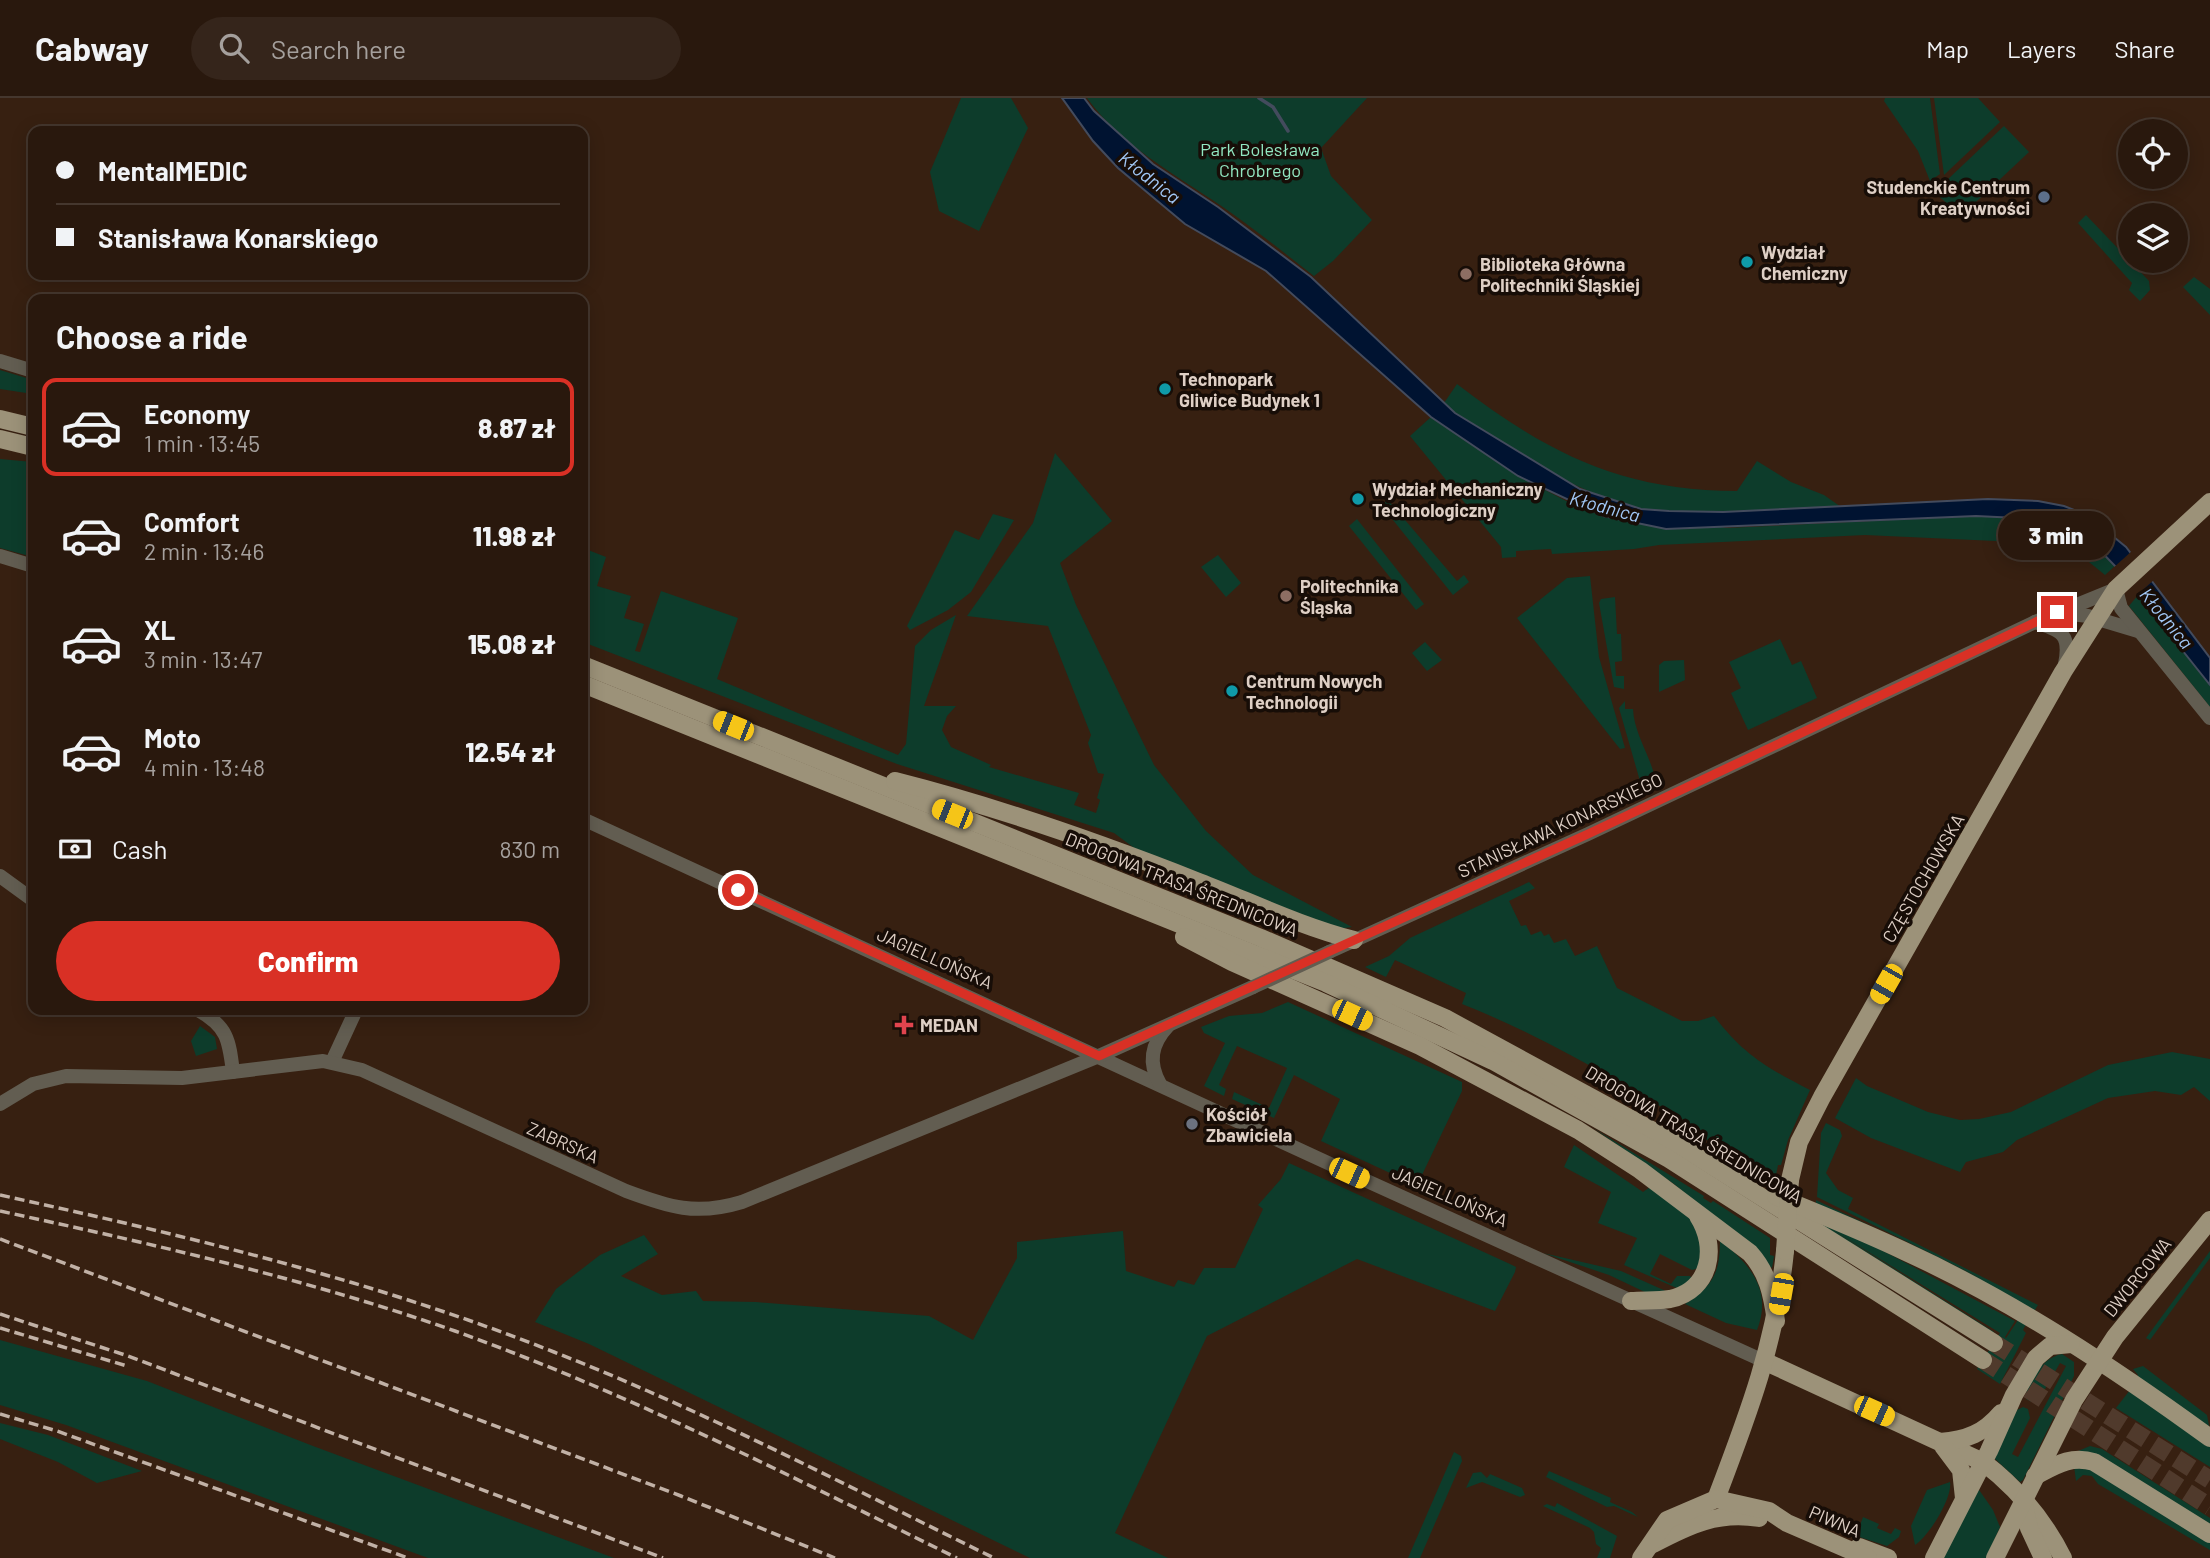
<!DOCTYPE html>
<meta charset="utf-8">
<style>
:root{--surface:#29180d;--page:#35251b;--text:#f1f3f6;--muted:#a5a09d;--line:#45372e;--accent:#d93025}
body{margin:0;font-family:Barlow,sans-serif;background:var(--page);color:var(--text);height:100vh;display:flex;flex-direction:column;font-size:26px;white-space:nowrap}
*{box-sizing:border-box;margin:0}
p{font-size:23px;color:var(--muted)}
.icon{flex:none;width:38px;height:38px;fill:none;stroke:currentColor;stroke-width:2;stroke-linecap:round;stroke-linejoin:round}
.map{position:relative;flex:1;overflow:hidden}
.side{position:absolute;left:28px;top:196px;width:560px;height:721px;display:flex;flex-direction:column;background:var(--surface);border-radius:14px;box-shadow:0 4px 18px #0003,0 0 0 2px var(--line)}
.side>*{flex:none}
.guide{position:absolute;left:28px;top:28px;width:560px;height:154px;border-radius:14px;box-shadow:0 4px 18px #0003,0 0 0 2px var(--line);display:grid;align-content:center;height:154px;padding:0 28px;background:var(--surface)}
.tools{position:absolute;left:2118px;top:21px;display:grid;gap:14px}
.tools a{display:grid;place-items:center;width:70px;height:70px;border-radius:50%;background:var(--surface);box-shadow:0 4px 18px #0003,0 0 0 2px var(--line);font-size:35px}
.end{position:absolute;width:32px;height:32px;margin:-16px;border:9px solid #d93025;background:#fff;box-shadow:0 0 0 4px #fff}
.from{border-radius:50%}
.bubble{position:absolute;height:49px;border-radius:24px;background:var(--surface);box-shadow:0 4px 18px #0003,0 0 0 2px var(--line);font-size:23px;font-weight:800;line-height:49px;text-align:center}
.car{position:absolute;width:21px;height:42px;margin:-21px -10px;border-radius:9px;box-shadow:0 0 5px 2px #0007;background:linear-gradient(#f5c518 24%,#345 0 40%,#f5c518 0 76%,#345 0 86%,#f5c518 0)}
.guide b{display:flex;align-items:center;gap:24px;height:66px;font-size:26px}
.guide b+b{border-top:2px solid var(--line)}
.guide i{width:18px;height:18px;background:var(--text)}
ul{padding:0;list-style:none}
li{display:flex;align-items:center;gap:21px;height:98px;margin:0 14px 10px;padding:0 14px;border:4px solid transparent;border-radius:14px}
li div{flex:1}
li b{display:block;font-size:26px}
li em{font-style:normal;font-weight:800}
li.active{border-color:var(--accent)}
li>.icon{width:63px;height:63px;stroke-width:1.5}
h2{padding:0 28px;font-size:32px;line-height:84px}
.pay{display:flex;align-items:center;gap:18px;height:77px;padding:0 28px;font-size:26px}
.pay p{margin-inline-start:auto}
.primary-button{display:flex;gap:14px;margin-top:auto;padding:14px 28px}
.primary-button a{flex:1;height:80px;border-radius:42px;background:var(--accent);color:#fff;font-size:28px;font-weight:800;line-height:80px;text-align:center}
header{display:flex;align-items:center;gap:42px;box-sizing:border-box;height:98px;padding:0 35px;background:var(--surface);border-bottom:2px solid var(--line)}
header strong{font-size:33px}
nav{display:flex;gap:38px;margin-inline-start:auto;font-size:24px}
.search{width:490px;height:63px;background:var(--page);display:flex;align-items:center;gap:18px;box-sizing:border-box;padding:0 24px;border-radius:38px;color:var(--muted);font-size:26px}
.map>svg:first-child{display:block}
.green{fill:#0d3c2b}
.water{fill:#001331;stroke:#434b5d;stroke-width:2}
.pier{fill:#372011}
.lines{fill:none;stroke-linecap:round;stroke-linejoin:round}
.stream{stroke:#434b5d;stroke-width:3.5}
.major-tunnel{stroke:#503a2c;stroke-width:18;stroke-dasharray:18 9;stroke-linecap:butt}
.minor{stroke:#625d51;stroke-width:14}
.major{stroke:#9c9279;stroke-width:18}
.rail{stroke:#c1b1a6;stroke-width:3.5;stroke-dasharray:10 5;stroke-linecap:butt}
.minor-bridge{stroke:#625d51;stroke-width:14}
.major-bridge{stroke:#9c9279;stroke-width:18}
.route{stroke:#d93025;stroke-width:9}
.service-dot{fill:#5c6f8a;stroke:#170d07;stroke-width:2.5}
.culture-dot{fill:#0f9aa8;stroke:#170d07;stroke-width:2.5}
.education-dot{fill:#8d6e63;stroke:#170d07;stroke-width:2.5}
.health-dot{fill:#e0444e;stroke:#170d07;stroke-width:2.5}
.worship-dot{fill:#6b7280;stroke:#170d07;stroke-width:2.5}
.labels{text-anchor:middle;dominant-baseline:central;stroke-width:7;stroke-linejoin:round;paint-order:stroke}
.park-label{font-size:18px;fill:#92e7c1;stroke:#170d07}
.poi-label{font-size:18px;font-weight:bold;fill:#decfc5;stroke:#170d07;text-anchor:start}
.street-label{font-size:18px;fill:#decfc5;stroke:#170d07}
.water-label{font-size:19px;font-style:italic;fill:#a1c7f6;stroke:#170d07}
</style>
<header>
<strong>Cabway</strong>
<div class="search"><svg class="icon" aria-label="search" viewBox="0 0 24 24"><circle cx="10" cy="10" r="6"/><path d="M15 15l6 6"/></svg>Search here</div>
<nav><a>Map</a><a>Layers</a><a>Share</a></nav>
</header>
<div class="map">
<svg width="2210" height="1460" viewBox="0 0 2210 1460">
<rect width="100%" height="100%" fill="#372011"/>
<g class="green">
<polygon points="961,0 1011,0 1028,30 979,133 939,113 930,74"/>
<path d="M 1087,0 L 1367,0 L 1321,50 L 1331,78 L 1372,122 L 1333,163 L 1314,178 C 1283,154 1252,129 1220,107 C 1173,75 1121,47 1087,0 Z"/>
<polygon points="1885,0 1930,0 1940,76 1930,83 1918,53 1884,3"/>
<polygon points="1934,0 1978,0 2000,24 1944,77"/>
<polygon points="2004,28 2029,54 1961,118 1933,93 1930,85 1945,84"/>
<polygon points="2086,117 2149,183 2150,192 2140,203 2129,192 2132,185 2078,125"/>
<polygon points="2194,179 2210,191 2210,217 2183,189"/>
<polygon points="0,272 33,282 33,296 0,291"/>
<path d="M 1457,286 C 1547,355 1621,393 1737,393 L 1757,363 L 1791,384 L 1824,397 L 1841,409 C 1791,411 1741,414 1691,413 C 1674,413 1655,414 1638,410 C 1570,393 1513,352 1455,315 L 1444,305 Z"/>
<polygon points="1431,319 1518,378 1570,405 1727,430 1976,418 2039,421 2059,426 2082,436 2115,468 2105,477 2068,447 2061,446 1865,437 1659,447 1634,451 1552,456 1551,451 1516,453 1516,459 1502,460 1501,449 1410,338"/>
<polygon points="1055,355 1112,423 1060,465 1076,507 1154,667 1206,733 1253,777 1352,829 1338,831 1137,752 1114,735 897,666 583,544 583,450 606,459 597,488 631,498 624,520 644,526 635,553 640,554 661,493 738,520 717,581 898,657 906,646 915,548 931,532 956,517 924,608 956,608 947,618 942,632 951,649 991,667 989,669 1079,695 1074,707 1096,715 1100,702 1097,700 1104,676 1098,675 1088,645 1091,637 1048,528 967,518 1033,425"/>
<polygon points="0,361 33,364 33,459 0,450"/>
<polygon points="1388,402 1457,483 1464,477 1469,484 1453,497 1381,407"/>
<polygon points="993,416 1014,422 971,494 948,512 910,532 907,528 955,432 979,442"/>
<polygon points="1357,421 1424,506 1416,512 1349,428"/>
<polygon points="1218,457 1241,485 1226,499 1201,469"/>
<polygon points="1590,478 1599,559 1625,650 1620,651 1517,520 1567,480"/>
<polygon points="2138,497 2210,587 2210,609 2129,508"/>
<polygon points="1615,499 1617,536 1621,536 1622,563 1615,564 1616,578 1624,578 1624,591 1614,589 1599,505 1601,501"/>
<polygon points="1780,541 1792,567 1801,563 1817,600 1748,632 1731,595 1741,590 1729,564"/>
<polygon points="1425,544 1442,562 1427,573 1412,555"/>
<polygon points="1684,562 1685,582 1659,594 1659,567 1664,563"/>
<path d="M 1625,603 L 1625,611 L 1633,611 C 1634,636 1651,658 1656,684 L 1642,690 L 1619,610 Z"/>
<path d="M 1529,784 L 1535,790 L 1509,803 L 1521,828 L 1526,827 L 1531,837 L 1541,833 L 1544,838 L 1549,836 L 1554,845 L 1566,841 L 1575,858 L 1597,848 L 1617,890 L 1682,923 L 1698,923 L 1714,918 C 1744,957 1767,970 1810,992 L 1788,1042 L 1781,1067 L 1778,1067 L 1776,1077 L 1705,1041 L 1707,1036 C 1628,989 1548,940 1462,906 L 1466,895 L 1395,862 L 1386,879 L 1365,869 L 1389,858 L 1410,840 Z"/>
<polygon points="1288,904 1462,984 1462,993 1421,1079 1408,1073 1403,1081 1321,1043 1340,1001 1294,977 1274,1020 1232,1001 1234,994 1269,1010 1287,970 1237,948 1219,987 1226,991 1224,998 1204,988 1225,945 1204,935 1201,929 1229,918 1262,915"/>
<polygon points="200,928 215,939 217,951 196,958 191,943"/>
<polygon points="2172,954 2210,961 2210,1003 2194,989 2181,997 2155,993 2108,1000 2017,1042 2003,1054 1966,1064 1960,1074 1871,1040 1835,1020 1856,980 1867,988 1928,1014 1960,1022 1979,1021 2011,1014 2108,967"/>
<polygon points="1826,1025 1840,1032 1842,1038 1826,1075 1838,1092 1853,1100 1848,1111 2038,1207 2033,1215 1972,1180 1816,1105 1816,1102 1984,1182 1817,1099 1821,1035"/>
<polygon points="1593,1030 1704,1098 1703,1100 1711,1105 1713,1103 1770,1140 1770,1157 1774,1158 1772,1170 1674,1086"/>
<polygon points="1574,1047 1643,1094 1650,1089 1693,1121 1703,1139 1699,1170 1692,1172 1660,1156 1650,1176 1671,1186 1677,1178 1690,1178 1692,1181 1679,1191 1624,1167 1637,1140 1598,1125 1611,1094 1564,1069"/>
<polygon points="1289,1065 1510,1166 1516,1169 1515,1174 1495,1213 1357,1161 1207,1238 1115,1435 1168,1460 1030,1460 589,1246 535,1224 556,1191 600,1157 644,1137 658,1156 621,1178 662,1197 696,1193 703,1203 756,1204 929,1218 973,1242 1017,1160 1017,1144 1123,1133 1126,1173 1174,1189 1178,1182 1194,1187 1204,1170 1235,1170 1263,1111 1258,1107 1281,1081"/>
<polygon points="1825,1122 2015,1223 2005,1239 2006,1240 2018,1222 2026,1226 2023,1232 2026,1235 2000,1286 1977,1271 2000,1235 1828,1129 1994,1234 1992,1237 1821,1130"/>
<path d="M 1720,1142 C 1749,1166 1773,1191 1757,1232 L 1726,1225 L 1685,1206 C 1713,1187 1720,1176 1720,1142 Z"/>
<polygon points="2210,1153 2210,1160 2150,1242 2146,1240"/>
<polygon points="1543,1155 1621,1173 1668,1194 1649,1196 1609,1177"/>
<polygon points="0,1242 147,1283 313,1348 614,1460 428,1460 66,1327 0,1307"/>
<path d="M 2062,1256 L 2074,1264 L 2074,1278 L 2023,1382 L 2020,1384 L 1994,1360 L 2017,1312 L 2023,1309 L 2028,1311 L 2030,1320 L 2012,1356 L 2018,1359 L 2066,1268 L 2060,1265 L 2038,1303 L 2032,1304 L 2026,1301 C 2025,1283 2044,1259 2062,1256 Z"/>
<polygon points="2143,1268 2207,1317 2210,1333 2136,1281 2138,1277 2133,1271"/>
<polygon points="2130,1292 2210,1348 2210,1369 2116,1310"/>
<polygon points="0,1325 48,1337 142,1373 97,1385 58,1364 0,1341"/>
<polygon points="2090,1348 2102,1351 2210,1420 2210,1430 2071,1356"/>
<polygon points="1454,1354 1461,1358 1462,1363 1420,1460 1408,1460"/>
<polygon points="2074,1368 2084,1368 2210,1441 2210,1452 2098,1386 2092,1378 2083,1377 2076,1383"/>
<polygon points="1549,1373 1611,1400 1610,1404 1632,1414 1638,1419 1614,1408 1607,1409 1546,1379"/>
<polygon points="1481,1374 1487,1380 1490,1376 1522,1390 1525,1397 1520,1399 1482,1384 1466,1390 1473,1375"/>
<path d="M 1950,1384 C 1953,1399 1929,1438 1915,1447 L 1911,1428 L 1927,1392 Z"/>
<polygon points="1977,1389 1993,1412 2000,1429 1986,1460 1940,1460"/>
<polygon points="1557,1405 1617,1438 1610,1460 1597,1460 1601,1450 1596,1446 1594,1434 1590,1430 1543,1408 1547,1406 1555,1409"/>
<polygon points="1830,1418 1859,1430 1863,1419 1879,1426 1877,1430 1891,1436 1895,1430 1901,1433 1899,1439 1887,1448 1826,1428"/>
</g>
<polygon class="water" points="1062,0 1084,0 1094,13 1153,66 1218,109 1311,179 1455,315 1580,391 1641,411 1669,413 1723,414 1988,401 2038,403 2064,408 2087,417 2126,449 2210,560 2210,587 2115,468 2089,441 2059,426 2039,421 1976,418 1666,431 1603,418 1518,378 1431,319 1266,173 1185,126 1118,70 1093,43"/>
<polygon class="pier" points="2133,452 2155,481 2135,499 2112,471"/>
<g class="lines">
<polyline class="stream" points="1259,0 1273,9 1288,33"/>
<g class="major-tunnel">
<polyline points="1994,1245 2210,1382"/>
<polyline points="1983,1262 2210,1409"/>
</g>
<g class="minor">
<polyline points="0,263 33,273"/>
<polyline points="0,458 33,468"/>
<polyline points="2062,515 2088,518 2138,533"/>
<path d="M 2035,524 C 2062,532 2071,537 2065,566"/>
<polyline points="583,721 1367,1083 1766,1264"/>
<polyline points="0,778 33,802"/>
<polyline points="1329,854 1588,736 2035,524 2116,491 2121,510 2210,620"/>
<path d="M 198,912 C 228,929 229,942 233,974"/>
<polyline points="332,964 356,912"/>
<path d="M 1160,986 C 1148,965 1151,946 1168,928"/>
<path d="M 0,1006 L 33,986 L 66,978 L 182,980 L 323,963 L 362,972 L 626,1093 C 669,1109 696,1118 742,1104 L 1099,958 L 1253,889"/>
</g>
<g class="major">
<polyline points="0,321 33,329"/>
<polyline points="0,341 33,349"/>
<polyline points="583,567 1261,840 1445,920 1677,1046 1994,1245"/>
<polyline points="583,586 1326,885 1493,963 1669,1061 1983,1262"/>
<path d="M 895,683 C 998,709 1100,745 1199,784 C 1251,804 1300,828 1354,842"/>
<path d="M 1184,839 L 1232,864 L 1420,948 L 1578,1032 L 1640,1072 L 1750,1155 C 1768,1175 1772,1196 1776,1223"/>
<polyline points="1790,1082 1799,1044 1822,999 2063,574 2116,491 2210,404"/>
<path d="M 1776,1098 C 1819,1116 1862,1133 1904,1153 C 2013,1203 2114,1270 2210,1340"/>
<path d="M 1631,1203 C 1644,1202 1657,1203 1670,1201 C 1711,1192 1718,1149 1698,1118"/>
<path d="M 1766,1264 L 1983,1364 C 2017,1390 2044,1422 2063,1460"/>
<path d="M 1940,1344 C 1967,1342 1984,1335 2001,1315"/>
<polyline points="1943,1348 1961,1372 1964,1400"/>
<path d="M 2035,1378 C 2056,1367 2071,1357 2094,1364 L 2210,1436"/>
<path d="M 1716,1401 C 1748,1317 1776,1244 1785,1153"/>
<polyline points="2023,1403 2029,1430 2043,1460"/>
<path d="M 1653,1446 C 1689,1427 1718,1413 1759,1420"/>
<polyline points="1859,1449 1888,1460"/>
<polyline points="1641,1460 1667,1422 1716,1401 1769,1413 1787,1425 1868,1460"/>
<polyline points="1934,1460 1989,1353 2014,1297 2036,1260 2050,1248 2071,1246"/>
<polyline points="1995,1460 2074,1302 2115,1239 2210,1122"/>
</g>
<g class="rail">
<path d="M 0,1097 C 188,1138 375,1183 554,1254 C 705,1313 849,1389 994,1460"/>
<path d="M 0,1113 C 153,1146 307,1181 455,1233 C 628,1295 792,1379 957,1460"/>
<polyline points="0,1141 681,1398 835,1460"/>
<polyline points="0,1216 128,1258 663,1460"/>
<polyline points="0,1230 127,1268"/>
<polyline points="0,1316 57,1333 408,1460"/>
</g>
<polyline class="minor-bridge" points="1253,889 1329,854"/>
<polyline class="major-bridge" points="1785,1153 1790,1082"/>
</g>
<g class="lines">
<polyline class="route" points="738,792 1099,958 1588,736 2057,514"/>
</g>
<circle class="service-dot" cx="2044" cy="99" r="7"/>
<g class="culture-dot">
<circle cx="1747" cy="164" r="7"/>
<circle cx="1165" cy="291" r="7"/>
<circle cx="1358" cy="401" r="7"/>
<circle cx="1232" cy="593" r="7"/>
</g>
<g class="education-dot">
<circle cx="1466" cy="176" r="7"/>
<circle cx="1286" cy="498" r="7"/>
</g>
<path class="health-dot" d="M900.5 916.5h7v7h7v7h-7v7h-7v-7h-7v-7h7z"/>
<circle class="worship-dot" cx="1192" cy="1026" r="7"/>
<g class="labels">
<g class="park-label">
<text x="1260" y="51">Park Bolesława<tspan x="1260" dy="21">Chrobrego</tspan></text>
</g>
<g class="poi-label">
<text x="2030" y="89" text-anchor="end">Studenckie Centrum<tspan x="2030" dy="21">Kreatywności</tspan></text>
<text x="1761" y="154">Wydział<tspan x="1761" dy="21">Chemiczny</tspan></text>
<text x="1480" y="166">Biblioteka Główna<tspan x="1480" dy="21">Politechniki Śląskiej</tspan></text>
<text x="1179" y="281">Technopark<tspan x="1179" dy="21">Gliwice Budynek 1</tspan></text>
<text x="1372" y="391">Wydział Mechaniczny<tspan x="1372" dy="21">Technologiczny</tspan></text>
<text x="1300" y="488">Politechnika<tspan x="1300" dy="21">Śląska</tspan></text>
<text x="1246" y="583">Centrum Nowych<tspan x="1246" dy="21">Technologii</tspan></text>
<text x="920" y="927">MEDAN</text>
<text x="1206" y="1016">Kościół<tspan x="1206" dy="21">Zbawiciela</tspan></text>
</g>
<g class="street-label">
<text transform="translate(1560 727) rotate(-25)">STANISŁAWA KONARSKIEGO</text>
<text transform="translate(1923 780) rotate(-60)">CZĘSTOCHOWSKA</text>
<text transform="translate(1182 786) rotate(22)">DROGOWA TRASA ŚREDNICOWA</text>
<text transform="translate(935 860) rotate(24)">JAGIELLOŃSKA</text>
<text transform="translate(1694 1036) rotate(31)">DROGOWA TRASA ŚREDNICOWA</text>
<text transform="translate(563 1044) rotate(24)">ZABRSKA</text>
<text transform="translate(1450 1098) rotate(24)">JAGIELLOŃSKA</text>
<text transform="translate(2137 1179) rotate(-51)">DWORCOWA</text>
<text transform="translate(1835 1423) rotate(23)">PIWNA</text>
</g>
<g class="water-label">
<text transform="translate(1150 79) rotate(38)">Kłodnica</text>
<text transform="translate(1605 408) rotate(15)">Kłodnica</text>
<text transform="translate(2167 520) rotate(51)">Kłodnica</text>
</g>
</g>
</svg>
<div class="tools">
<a><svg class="icon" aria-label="locate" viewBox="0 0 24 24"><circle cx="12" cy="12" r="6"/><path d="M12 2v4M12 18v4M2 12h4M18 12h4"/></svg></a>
<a><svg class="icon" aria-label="layers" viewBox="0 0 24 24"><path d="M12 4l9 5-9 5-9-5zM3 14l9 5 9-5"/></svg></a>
</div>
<i class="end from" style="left:738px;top:792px"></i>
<i class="end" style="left:2057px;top:514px"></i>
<div class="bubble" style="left:1998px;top:413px;width:116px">3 min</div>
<i class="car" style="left:733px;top:628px;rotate:292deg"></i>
<i class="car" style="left:952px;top:716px;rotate:292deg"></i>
<i class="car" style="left:1886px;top:886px;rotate:210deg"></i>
<i class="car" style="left:1352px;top:917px;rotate:115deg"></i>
<i class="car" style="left:1349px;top:1075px;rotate:115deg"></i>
<i class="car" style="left:1781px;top:1196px;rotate:190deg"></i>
<i class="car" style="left:1874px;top:1313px;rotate:114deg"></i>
<div class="guide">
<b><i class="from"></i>MentalMEDIC</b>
<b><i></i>Stanisława Konarskiego</b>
</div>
<section class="side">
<h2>Choose a ride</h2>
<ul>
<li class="active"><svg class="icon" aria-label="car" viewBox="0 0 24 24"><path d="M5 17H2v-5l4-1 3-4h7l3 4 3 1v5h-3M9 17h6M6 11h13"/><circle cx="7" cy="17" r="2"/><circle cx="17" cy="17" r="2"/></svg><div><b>Economy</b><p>1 min · 13:45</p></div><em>8.87 zł</em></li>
<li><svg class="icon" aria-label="car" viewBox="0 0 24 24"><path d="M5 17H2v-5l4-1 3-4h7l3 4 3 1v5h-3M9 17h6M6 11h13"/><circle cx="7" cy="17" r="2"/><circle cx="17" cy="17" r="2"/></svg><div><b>Comfort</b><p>2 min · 13:46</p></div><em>11.98 zł</em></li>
<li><svg class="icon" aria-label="car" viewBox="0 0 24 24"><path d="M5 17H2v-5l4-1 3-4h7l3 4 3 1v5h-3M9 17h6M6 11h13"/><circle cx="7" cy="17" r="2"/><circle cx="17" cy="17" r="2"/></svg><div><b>XL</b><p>3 min · 13:47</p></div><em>15.08 zł</em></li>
<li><svg class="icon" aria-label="car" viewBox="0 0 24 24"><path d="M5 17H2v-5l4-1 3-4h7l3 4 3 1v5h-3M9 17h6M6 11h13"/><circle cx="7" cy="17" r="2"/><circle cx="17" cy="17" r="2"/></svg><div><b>Moto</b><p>4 min · 13:48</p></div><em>12.54 zł</em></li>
</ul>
<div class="pay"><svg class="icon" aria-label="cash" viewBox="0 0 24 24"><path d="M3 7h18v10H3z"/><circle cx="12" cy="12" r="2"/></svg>Cash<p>830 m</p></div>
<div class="primary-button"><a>Confirm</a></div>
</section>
</div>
